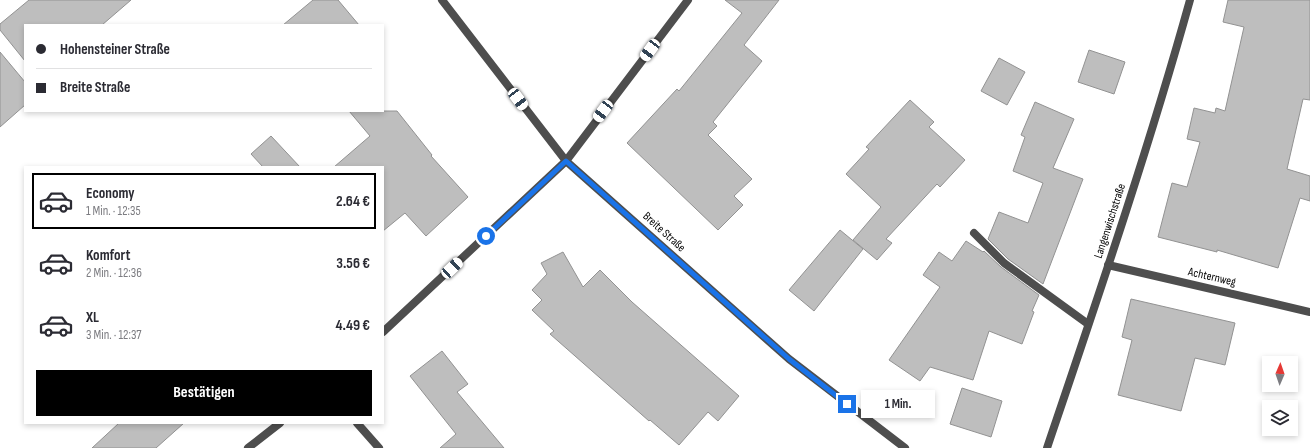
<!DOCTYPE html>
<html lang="de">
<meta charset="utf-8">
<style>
:root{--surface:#fff;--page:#f2f2f3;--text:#2b2b33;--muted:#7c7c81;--line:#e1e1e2;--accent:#000}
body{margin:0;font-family:"Sofia Sans Condensed",sans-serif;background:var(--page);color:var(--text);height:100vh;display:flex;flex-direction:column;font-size:15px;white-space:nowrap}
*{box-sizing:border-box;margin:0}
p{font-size:13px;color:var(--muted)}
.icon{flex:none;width:22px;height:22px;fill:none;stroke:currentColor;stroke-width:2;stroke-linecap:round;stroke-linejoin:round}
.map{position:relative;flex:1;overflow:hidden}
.details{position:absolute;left:24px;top:166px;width:360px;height:258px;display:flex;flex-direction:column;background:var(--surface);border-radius:0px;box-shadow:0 2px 6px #0003}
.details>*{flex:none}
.top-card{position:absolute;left:24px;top:24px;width:360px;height:88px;border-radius:0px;box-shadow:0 2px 6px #0003;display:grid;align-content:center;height:88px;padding:0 12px;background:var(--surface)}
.needle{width:26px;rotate:2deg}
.buttons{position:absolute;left:1262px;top:356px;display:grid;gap:8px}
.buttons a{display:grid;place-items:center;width:36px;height:36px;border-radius:0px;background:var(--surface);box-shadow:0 2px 6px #0003;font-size:20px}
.end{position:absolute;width:18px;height:18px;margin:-9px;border:5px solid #1a73e8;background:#fff;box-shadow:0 0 0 2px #fff}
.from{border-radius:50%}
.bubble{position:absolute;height:28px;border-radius:0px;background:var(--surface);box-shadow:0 2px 6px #0003;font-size:13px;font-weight:700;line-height:28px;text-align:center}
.car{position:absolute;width:12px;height:24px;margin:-12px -6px;border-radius:5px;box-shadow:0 0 3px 1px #0007;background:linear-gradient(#fff 24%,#345 0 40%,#fff 0 76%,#345 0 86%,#fff 0)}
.top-card b{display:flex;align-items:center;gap:14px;height:38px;font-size:15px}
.top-card b+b{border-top:1px solid var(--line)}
.top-card i{width:10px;height:10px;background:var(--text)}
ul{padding:7px 0 0;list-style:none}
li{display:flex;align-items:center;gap:12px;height:56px;margin:0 8px 6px;padding:0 4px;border:2px solid transparent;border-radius:0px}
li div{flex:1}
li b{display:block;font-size:15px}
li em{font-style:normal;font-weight:700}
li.current{border-color:var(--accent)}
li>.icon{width:36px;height:36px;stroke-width:1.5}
.primary-button{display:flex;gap:8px;margin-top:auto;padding:8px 12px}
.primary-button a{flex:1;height:46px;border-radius:0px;background:var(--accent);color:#fff;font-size:16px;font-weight:700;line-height:46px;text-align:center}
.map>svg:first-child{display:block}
.building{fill:#bebebe;stroke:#929292}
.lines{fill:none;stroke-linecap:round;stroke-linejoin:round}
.service{stroke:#4e4e4e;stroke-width:8}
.minor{stroke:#4e4e4e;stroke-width:8}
.route{stroke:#1a73e8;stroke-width:5}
.labels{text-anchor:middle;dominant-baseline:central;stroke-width:3.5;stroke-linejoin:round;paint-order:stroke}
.street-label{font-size:12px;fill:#000;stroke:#fff}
</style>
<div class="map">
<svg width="1310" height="448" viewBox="0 0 1310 448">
<rect width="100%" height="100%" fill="#fff"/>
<g class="building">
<polygon points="29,0 131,0 102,25 25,25 25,61 0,30 0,24"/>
<polygon points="313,0 338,0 359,25 283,25"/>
<polygon points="725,0 779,0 744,45 762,61 713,122 717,126 708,135 752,179 734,196 743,205 718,230 627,143 677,89 679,91 742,13"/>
<polygon points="1228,0 1310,0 1310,100 1303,99 1287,169 1310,176 1310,201 1300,198 1278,268 1217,250 1217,252 1158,237 1172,183 1187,187 1200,142 1187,139 1194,108 1215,113 1216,108 1225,111 1244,27 1223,22"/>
<polygon points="1089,50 1125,62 1114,94 1078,82"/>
<polygon points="0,52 25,82 25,105 0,127"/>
<polygon points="999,58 1025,72 1007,105 981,91"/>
<polygon points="910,100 934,122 929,127 965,160 940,187 937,184 886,239 892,243 877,260 853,240 881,207 846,174 869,149 866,147"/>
<polygon points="1035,102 1074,119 1053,168 1083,179 1043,284 1008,259 988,239 999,212 1028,223 1043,183 1013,171 1025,137 1021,135"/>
<polygon points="349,111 397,111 432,155 431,156 468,197 426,236 405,213 383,231 383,167 334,167 370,136"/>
<polygon points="271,136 300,167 263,167 251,154"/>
<polygon points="840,230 863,249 814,311 789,290"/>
<polygon points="966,241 983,252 984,251 1001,267 1039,295 1032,311 1034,312 1022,344 989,331 973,380 930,367 920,381 889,360 940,287 923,275 939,252 952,261"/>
<polygon points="563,252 583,287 600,270 632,302 739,396 718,421 708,412 679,445 650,420 649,421 550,334 554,331 532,310 542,300 532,290 547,274 541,263"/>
<polygon points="1131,299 1235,323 1225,365 1195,358 1181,411 1118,395 1132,340 1122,337"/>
<polygon points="442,351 468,384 457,392 504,448 440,448 456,434 410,376"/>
<polygon points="962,388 1002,401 991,437 950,424"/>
<polygon points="119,423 184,423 156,448 92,448"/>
</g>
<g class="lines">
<polyline class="service" points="974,233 1004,263 1088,324"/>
<g class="minor">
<polyline points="442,0 566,161 789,359 905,448"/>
<polyline points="1108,265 1310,312"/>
<polyline points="383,332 566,161 688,0"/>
<polyline points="357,423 379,448"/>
<polyline points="248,448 280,423"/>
<path d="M 1047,448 C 1097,300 1148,151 1190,0"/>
</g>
</g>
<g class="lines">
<polyline class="route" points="486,236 566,161 789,359 847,404"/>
</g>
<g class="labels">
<g class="street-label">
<text transform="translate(1110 221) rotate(-72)">Langenwischstraße</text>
<text transform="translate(664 232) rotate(42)">Breite Straße</text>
<text transform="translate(1212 277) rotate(13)">Achternweg</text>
</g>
</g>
</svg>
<div class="buttons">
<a><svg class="needle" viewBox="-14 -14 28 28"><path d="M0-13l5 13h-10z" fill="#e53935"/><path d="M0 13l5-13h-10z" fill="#7c7c81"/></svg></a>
<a><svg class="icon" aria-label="layers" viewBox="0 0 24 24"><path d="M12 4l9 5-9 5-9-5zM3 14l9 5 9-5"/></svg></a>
</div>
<i class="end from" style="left:486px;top:236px"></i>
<i class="end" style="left:847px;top:404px"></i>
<div class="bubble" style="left:861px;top:390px;width:74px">1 Min.</div>
<i class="car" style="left:650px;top:50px;rotate:217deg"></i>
<i class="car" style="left:518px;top:99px;rotate:143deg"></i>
<i class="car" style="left:603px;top:111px;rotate:217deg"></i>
<i class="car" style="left:452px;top:268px;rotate:47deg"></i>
<div class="top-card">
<b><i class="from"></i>Hohensteiner Straße</b>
<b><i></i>Breite Straße</b>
</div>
<section class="details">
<ul>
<li class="current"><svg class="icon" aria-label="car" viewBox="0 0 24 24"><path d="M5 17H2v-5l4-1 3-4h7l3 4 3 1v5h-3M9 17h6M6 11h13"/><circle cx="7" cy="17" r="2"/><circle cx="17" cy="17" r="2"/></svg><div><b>Economy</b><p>1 Min. · 12:35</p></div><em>2.64 €</em></li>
<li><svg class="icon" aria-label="car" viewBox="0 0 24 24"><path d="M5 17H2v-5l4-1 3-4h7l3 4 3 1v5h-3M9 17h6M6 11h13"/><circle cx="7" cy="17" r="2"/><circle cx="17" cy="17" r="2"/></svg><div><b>Komfort</b><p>2 Min. · 12:36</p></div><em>3.56 €</em></li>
<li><svg class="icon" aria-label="car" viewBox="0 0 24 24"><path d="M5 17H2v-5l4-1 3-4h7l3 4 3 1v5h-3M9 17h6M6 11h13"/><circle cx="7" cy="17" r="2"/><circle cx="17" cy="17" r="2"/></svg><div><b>XL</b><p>3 Min. · 12:37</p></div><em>4.49 €</em></li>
</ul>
<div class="primary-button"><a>Bestätigen</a></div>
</section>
</div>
